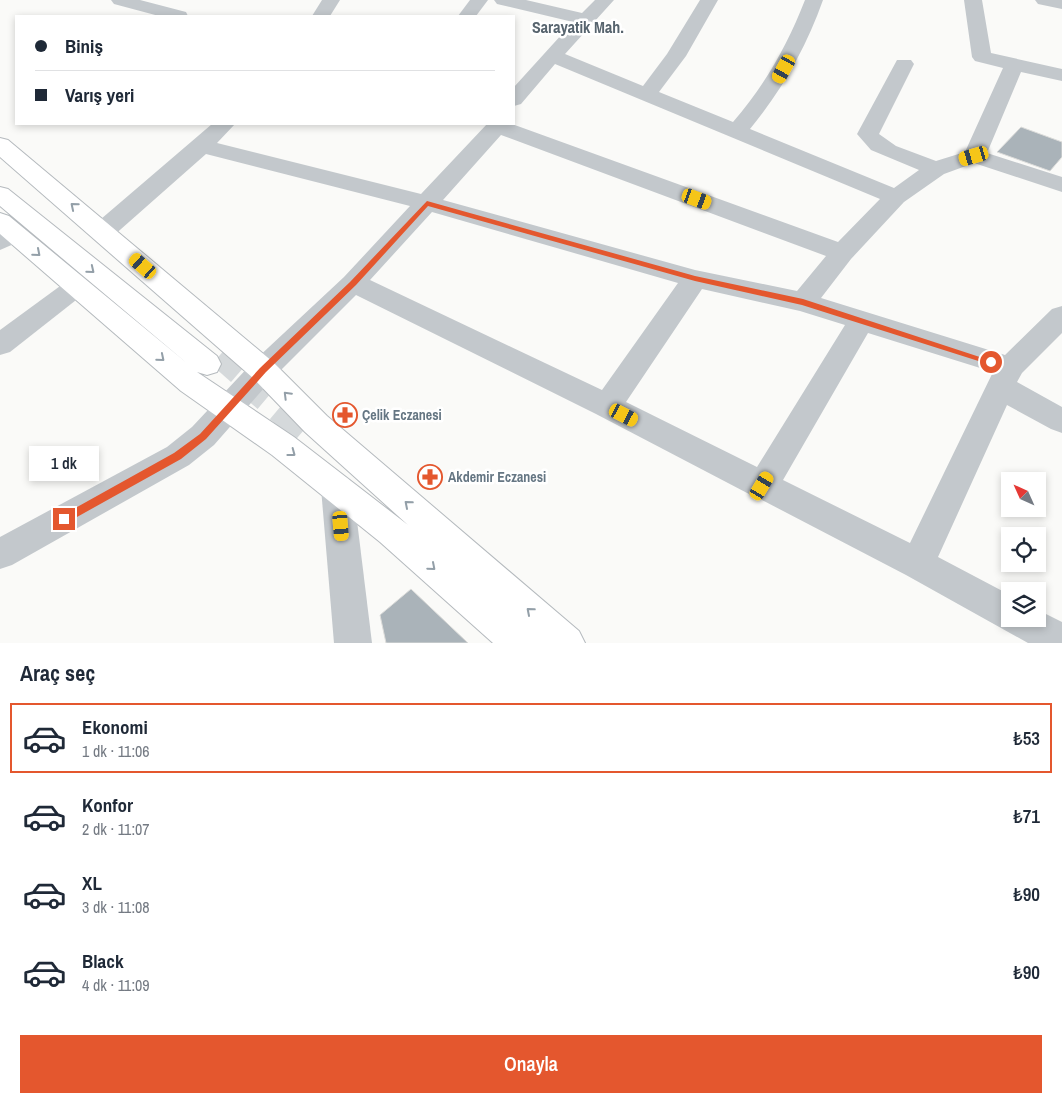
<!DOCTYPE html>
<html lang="tr">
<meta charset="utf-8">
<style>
:root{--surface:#fff;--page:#f6f6f7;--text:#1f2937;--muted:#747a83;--line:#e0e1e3;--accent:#e4572e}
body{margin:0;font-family:"Archivo Narrow",sans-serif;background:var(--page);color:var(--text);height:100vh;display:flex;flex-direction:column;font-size:19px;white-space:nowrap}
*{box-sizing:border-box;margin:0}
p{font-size:16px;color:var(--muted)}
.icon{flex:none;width:28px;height:28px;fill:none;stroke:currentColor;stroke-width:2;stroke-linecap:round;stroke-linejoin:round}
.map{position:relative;height:643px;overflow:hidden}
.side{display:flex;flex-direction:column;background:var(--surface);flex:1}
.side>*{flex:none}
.top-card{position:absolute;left:15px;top:15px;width:500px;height:110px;border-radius:0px;box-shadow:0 2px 8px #0003;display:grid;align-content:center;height:110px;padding:0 20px;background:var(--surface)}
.needle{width:32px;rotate:315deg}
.buttons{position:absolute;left:1001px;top:472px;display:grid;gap:10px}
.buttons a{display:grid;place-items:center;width:45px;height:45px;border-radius:0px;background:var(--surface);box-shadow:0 2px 8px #0003;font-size:25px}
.end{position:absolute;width:22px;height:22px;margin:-11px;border:6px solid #e4572e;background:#fff;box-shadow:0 0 0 2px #fff}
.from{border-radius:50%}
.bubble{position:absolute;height:35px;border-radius:0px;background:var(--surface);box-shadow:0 2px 8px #0003;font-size:16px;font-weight:600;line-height:35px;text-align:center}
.car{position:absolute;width:15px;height:30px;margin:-15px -8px;border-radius:6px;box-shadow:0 0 4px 1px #0007;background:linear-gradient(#f5c518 24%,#345 0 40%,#f5c518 0 76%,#345 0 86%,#f5c518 0)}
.top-card b{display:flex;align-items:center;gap:18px;height:48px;font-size:19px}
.top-card b+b{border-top:1px solid var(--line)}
.top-card i{width:12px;height:12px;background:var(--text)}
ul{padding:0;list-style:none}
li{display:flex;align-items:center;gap:15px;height:70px;margin:0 10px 8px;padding:0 10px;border:2px solid transparent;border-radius:0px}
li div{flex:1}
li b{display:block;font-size:19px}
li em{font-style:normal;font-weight:600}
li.selected{border-color:var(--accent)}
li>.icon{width:45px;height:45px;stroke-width:1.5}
h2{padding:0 20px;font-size:22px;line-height:60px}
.button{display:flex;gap:10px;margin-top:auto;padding:10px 20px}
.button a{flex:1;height:58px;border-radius:0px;background:var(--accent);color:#fff;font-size:20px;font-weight:600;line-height:58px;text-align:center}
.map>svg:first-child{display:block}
.building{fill:#aab3b9;stroke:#dcdcda}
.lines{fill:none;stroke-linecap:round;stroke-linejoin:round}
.major-tunnel-far1{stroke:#d5d9db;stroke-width:26;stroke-dasharray:26 13;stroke-linecap:butt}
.major-tunnel{stroke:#d5d9db;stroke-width:33;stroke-dasharray:33 16;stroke-linecap:butt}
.major-casing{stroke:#b5babe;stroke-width:2}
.minor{fill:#c3c8cc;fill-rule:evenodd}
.major{fill:#fff;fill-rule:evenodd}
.oneway{stroke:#939fa8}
.route{fill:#e4572e}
.labels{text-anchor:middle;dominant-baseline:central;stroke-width:5;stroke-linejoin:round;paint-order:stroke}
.poi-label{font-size:14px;font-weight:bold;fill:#657683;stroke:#fff;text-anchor:start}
.far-district-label{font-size:16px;font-weight:bold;fill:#57646e;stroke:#fff}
</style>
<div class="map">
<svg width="1062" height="643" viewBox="0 0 1062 643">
<rect width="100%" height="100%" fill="#fafaf8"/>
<g class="building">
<polygon points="1021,127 1062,142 1062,157 1050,171 997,152"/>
<polygon points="411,589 468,643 386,643 380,615"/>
</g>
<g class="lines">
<polyline class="major-tunnel-far1" points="220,355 244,376"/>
<polyline class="major-tunnel" points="243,375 307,429"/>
<defs>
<polygon id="major" points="0,138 8,140 273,362 327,416 579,631 585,643 493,643 380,542 272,455 181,391 0,234 0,213 9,216 188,364 0,206 0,187 8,189 217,356 221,364 217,372 207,375 197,372 294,437 408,525 305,432 253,378 0,157"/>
</defs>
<use href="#major" class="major-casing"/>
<g class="minor">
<polygon points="111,0 140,0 186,12 188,16 159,16 114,4"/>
<polygon points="322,0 340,0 330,16 312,16"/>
<polygon points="470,0 488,0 476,16 458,16"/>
<path d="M 494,0 L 526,0 L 582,13 L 595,0 L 614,0 L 565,54 L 643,86 L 667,54 L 700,0 L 718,0 L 686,56 L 659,92 L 733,122 C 765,85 787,46 805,0 L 823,0 C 806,48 782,90 750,129 L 894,188 L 919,170 L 871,150 L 857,134 L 897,60 L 911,60 L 914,64 L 879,134 L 896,146 L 936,161 L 965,152 L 1003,68 L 975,61 L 972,57 L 964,0 L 982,0 L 991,53 L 1062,69 L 1062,81 L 1021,72 L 987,153 L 1062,177 L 1062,192 L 974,163 L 944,174 L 904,202 L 851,259 L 821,298 L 1005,355 L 1052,309 L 1062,306 L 1062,333 L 1022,373 L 1017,382 L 1062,407 L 1062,433 L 1051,429 L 1007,405 L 938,557 L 1010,595 L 1010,619 L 1038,619 L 1038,610 L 1062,622 L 1062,643 L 1028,643 L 906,575 L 762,500 L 751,497 L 749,494 L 596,414 L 356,295 L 273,378 L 214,445 L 189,465 L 12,565 L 0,569 L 0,537 L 167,447 L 192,427 L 253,362 L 344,277 L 410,206 L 206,154 L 112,237 L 103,239 L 94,237 L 91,231 L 94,225 L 212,124 L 235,124 L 217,143 L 421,194 L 487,124 L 512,124 L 838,242 L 880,199 L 555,64 L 521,104 L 514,106 L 514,87 L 573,22 L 497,4 ZM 501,135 L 826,256 L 797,291 L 695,270 L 443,200 ZM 432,212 L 678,283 L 602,390 L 370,280 ZM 702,289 L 800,311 L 845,325 L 757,467 L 626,402 ZM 868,333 L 993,372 L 910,543 L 783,480 Z"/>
<polygon points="1035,0 1062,0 1062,9 1038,4"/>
<polygon points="14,226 23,228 26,234 23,240 0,250 0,231"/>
<polygon points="76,278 85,281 89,287 85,293 10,352 0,355 0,330 67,281"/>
<polygon points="337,474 348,478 353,488 372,643 334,643 321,488 326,478"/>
</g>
<use href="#major" class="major"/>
</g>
<defs><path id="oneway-chevron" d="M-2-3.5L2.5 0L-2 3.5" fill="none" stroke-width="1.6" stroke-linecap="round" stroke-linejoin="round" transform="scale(1.25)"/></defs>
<g class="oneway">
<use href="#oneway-chevron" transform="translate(74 206) rotate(-140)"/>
<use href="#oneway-chevron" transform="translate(37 253) rotate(41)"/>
<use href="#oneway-chevron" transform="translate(91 270) rotate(39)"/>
<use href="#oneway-chevron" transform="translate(161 358) rotate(40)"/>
<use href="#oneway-chevron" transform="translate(287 395) rotate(-135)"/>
<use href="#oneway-chevron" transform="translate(292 453) rotate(37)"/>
<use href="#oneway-chevron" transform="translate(408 504) rotate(-139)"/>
<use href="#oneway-chevron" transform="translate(432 567) rotate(41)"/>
<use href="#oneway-chevron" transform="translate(530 611) rotate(-139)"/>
</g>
<polygon class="route" points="427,201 695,276 803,299 995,362 991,365 802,305 695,281 428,206 356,285 266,372 206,439 181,459 68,522 61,522 61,516 174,453 200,434 260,368 350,282"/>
<defs>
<symbol id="pharmacy-ring" viewBox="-11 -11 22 22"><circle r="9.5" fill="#fff" stroke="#e4572e" stroke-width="1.5"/><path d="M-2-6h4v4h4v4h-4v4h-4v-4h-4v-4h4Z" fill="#e4572e"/></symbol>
</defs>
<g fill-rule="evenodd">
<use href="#pharmacy-ring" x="331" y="401" width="28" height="28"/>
<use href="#pharmacy-ring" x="416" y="463" width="28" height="28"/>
</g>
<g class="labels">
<g class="poi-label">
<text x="362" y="415">Çelik Eczanesi</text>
<text x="448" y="477">Akdemir Eczanesi</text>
</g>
<g class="far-district-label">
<text x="578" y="27">Sarayatik Mah.</text>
</g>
</g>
</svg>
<div class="buttons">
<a><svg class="needle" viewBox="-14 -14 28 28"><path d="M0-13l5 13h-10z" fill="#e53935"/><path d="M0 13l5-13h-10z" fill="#747a83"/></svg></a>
<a><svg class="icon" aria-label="locate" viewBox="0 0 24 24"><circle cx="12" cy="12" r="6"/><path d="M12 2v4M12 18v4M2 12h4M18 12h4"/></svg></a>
<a><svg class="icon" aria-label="layers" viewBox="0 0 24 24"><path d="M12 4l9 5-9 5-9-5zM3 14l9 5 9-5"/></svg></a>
</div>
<i class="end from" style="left:991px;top:362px"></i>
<i class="end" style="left:64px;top:519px"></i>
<div class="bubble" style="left:29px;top:446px;width:70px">1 dk</div>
<i class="car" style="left:784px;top:69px;rotate:209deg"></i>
<i class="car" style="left:974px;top:156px;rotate:254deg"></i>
<i class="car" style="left:697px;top:199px;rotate:110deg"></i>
<i class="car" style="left:143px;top:266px;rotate:311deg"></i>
<i class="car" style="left:624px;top:415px;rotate:117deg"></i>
<i class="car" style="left:762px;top:486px;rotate:31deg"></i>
<i class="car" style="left:341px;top:526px;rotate:175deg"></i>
<div class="top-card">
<b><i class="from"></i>Biniş</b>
<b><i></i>Varış yeri</b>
</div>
</div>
<section class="side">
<h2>Araç seç</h2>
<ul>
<li class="selected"><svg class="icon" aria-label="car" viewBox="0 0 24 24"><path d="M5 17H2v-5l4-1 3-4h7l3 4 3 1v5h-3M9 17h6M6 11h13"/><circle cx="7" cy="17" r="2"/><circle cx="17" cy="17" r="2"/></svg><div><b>Ekonomi</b><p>1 dk · 11:06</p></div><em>₺53</em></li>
<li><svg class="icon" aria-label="car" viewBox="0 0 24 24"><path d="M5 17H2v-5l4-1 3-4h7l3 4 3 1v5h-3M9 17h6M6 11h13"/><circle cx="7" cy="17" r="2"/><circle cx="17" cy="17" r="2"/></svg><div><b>Konfor</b><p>2 dk · 11:07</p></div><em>₺71</em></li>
<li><svg class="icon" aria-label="car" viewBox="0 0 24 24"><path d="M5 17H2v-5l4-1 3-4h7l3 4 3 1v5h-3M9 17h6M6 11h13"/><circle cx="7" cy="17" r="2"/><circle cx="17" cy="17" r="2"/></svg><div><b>XL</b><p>3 dk · 11:08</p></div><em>₺90</em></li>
<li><svg class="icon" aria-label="car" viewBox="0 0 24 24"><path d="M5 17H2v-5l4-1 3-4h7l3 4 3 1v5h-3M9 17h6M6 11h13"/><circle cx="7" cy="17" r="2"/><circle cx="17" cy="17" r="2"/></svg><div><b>Black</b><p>4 dk · 11:09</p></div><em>₺90</em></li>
</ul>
<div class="button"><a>Onayla</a></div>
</section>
